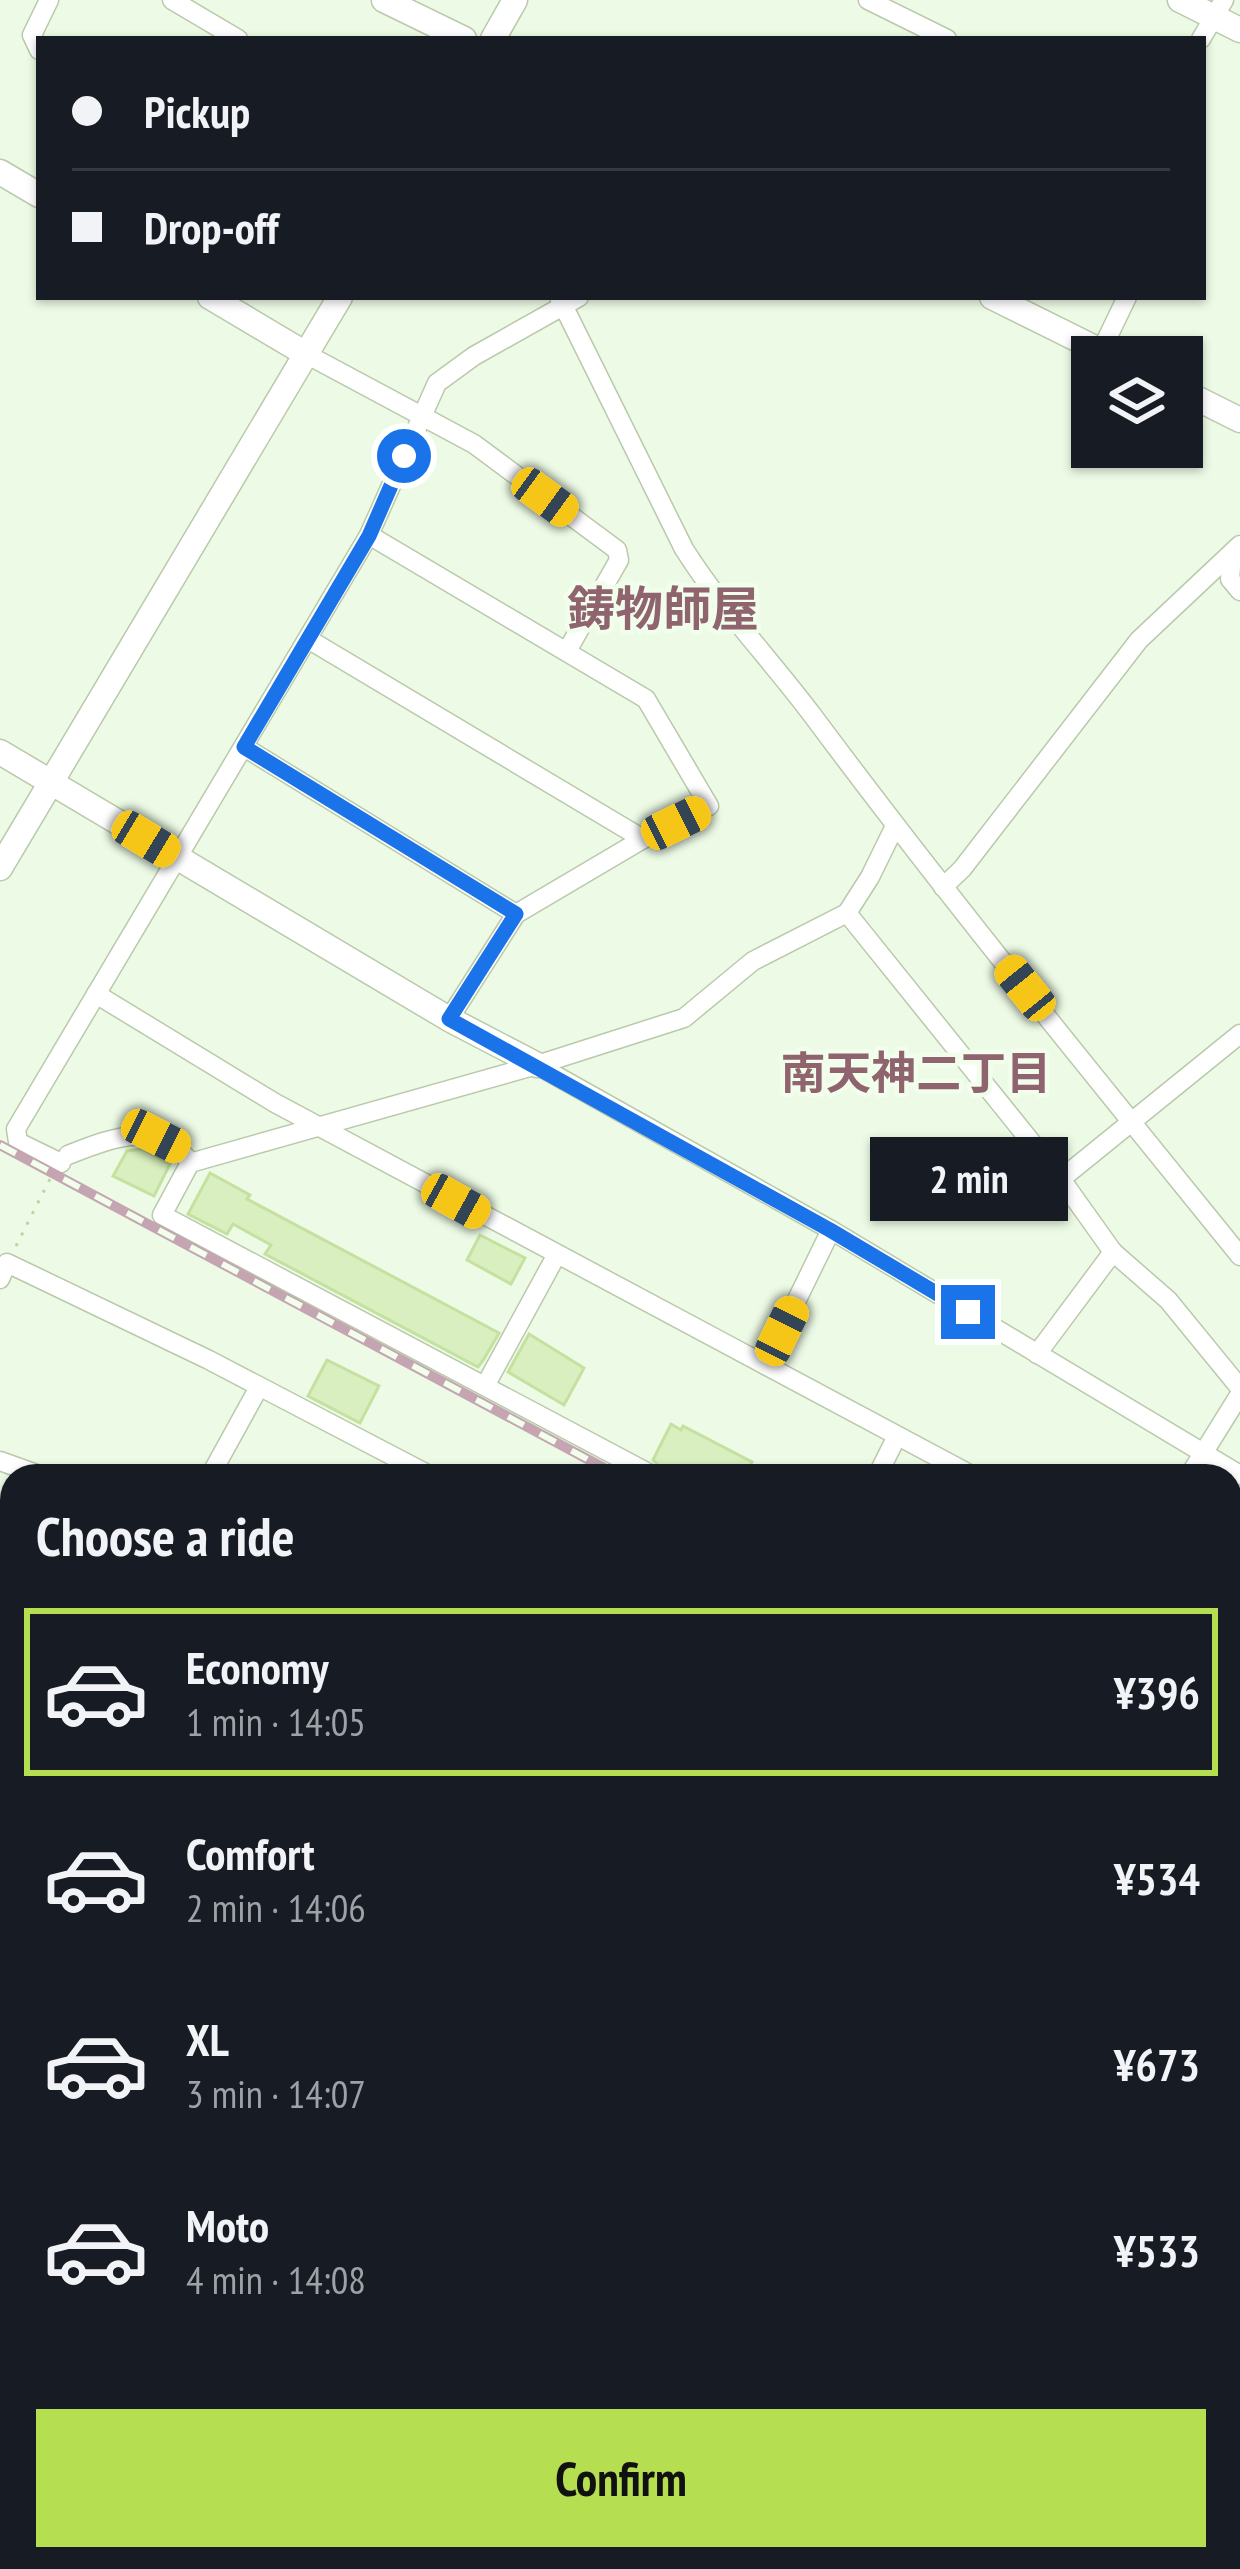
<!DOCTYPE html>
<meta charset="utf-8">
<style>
:root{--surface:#171b24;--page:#20242c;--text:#f1f3f6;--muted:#9ea1a6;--line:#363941;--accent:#b5df51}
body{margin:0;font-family:"PT Sans Narrow","Noto Sans JP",sans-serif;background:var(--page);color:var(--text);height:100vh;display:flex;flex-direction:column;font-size:45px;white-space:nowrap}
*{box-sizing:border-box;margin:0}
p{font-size:39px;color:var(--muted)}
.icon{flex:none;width:66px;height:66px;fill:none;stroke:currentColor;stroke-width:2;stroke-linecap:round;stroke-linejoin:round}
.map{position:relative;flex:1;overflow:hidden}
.side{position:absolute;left:0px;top:1464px;width:1242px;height:1107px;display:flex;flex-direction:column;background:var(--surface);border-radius:36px 36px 0 0;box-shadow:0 3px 9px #0004}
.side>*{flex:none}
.hud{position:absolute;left:36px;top:36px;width:1170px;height:264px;border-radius:0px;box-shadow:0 3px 9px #0004;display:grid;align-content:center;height:264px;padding:0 36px;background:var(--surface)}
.tools{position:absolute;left:1071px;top:336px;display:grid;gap:24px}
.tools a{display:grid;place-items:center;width:132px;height:132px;border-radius:0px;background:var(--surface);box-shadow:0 3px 9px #0004;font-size:60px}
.end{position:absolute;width:54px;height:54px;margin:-27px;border:15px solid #1a73e8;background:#fff;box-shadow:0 0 0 6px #fff}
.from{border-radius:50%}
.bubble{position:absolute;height:84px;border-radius:0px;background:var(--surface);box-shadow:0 3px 9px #0004;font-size:39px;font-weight:700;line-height:84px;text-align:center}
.car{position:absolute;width:36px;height:72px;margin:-36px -18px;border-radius:15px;box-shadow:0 0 9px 3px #0007;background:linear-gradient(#f5c518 24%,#345 0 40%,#f5c518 0 76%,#345 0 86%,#f5c518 0)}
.hud b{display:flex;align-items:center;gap:42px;height:114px;font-size:45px}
.hud b+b{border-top:3px solid var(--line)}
.hud i{width:30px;height:30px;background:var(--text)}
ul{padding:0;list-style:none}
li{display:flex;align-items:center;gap:36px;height:168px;margin:0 24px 18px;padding:0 12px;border:6px solid transparent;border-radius:0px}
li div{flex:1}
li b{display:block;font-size:45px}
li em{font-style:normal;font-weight:700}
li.active{border-color:var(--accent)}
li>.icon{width:108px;height:108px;stroke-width:1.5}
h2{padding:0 36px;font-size:54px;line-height:144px}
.action{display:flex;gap:24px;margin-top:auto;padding:24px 36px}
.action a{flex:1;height:138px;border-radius:0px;background:var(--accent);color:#111;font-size:48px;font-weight:700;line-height:138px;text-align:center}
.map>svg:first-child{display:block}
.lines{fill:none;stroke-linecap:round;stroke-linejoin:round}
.stream{stroke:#aea2d5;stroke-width:6}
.building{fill:#d9efbf;stroke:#c4e1a0;stroke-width:3}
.minor-casing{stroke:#b9c9aa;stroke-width:21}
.tertiary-casing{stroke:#b9c9aa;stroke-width:27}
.primary-casing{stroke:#fff;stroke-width:33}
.trunk-casing{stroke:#fff;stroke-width:33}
.path{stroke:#bdd4a2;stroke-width:3;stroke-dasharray:3 9;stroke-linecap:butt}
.minor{stroke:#fff;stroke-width:18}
.tertiary{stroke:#fff;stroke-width:24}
.primary{stroke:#bbf6a2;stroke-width:30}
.trunk{stroke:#c9f4a1;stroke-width:30}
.rail-casing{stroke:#c4a5b1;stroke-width:10}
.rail{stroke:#f2feec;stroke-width:6;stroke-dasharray:18;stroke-linecap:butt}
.route{stroke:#1a73e8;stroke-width:15}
.labels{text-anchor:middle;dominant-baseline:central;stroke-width:9;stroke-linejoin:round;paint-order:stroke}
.neighbourhood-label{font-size:45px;font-weight:bold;fill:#8f646f;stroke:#f2feec}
.quarter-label{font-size:48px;font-weight:bold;fill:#8f646f;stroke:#f2feec}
</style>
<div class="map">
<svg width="1240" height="2569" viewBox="0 0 1240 2569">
<rect width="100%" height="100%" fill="#edfbe6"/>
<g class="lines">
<polyline class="stream" points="0,1936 12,1940"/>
</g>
<g class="building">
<polygon points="142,1149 170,1164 154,1196 113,1176 127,1151"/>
<polygon points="210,1173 250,1195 247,1199 499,1333 484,1359 478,1367 265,1254 271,1245 233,1224 227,1234 188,1214"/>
<polygon points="480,1235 525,1258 511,1284 467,1260"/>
<polygon points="529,1334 584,1368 564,1405 508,1372"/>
<polygon points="327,1360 379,1386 360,1423 308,1396"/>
<polygon points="671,1424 681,1430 683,1426 752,1462 745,1476 667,1473 653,1460"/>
</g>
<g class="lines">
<defs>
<g id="minor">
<polyline points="172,0 238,39"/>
<polyline points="868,0 947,39"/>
<polyline points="1201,39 1224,0"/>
<polyline points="39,50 32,35 49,0"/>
<path d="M 559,297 L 684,549 C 722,609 771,660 813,716 C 950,900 1096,1078 1240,1256"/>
<polyline points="1101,351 1127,297"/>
<polyline points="306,354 474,444 617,550 619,560 567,651"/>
<polyline points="369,535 646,699 709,806 643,839 516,914 449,1019"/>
<polyline points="1232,554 1230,579 1240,591"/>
<polyline points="308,639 643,839"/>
<polyline points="244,747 516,914"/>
<polyline points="943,887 962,869 1139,640 1240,545"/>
<polyline points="847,913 1061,1179 1113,1252 1037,1354"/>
<polyline points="96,994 275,1103 973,1476"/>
<polyline points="537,1065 831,1230 1240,1475"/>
<path d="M 68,1155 C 109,1139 161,1117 190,1163"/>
<polyline points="61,1163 18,1142 16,1129 369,535 437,383 474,356 579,297"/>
<polyline points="1061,1179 1240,1034"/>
<polyline points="1113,1252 1168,1300 1240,1388"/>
<polyline points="0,1279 7,1263 209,1360 431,1476"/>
<polyline points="765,1365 831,1230"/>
<polyline points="485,1386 556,1256"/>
<polyline points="0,1461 42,1476"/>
<polyline points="210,1476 259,1387"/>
<polyline points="654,1476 162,1215 190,1163 537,1065 684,1018 753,961 847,913 870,877 895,826"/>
<polyline points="877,1476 897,1436"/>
<polyline points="1189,1476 1240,1394"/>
<polyline points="1230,1634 1238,1618"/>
<polyline points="1230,1785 1240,1790"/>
<polyline points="1230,1909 1237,1913 1230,1929"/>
<polyline points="0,1920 12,1897"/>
<polyline points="1230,2050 1240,2054"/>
</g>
<g id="tertiary">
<polyline points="384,0 464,39"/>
<polyline points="1180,0 1240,30"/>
<polyline points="493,39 515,0"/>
<polyline points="0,172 39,195"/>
<polyline points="210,297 306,354"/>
<polyline points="992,297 1113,357"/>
<polyline points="1182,391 1240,420"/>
<polyline points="0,752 449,1019 537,1065"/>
<polyline points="0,868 340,297"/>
</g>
<g id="primary">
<polyline points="0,2204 12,2206"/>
<polyline points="1230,2493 1240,2497"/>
</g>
<g id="trunk">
<polyline points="0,1920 12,1923"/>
<polyline points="1230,2256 1240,2259"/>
</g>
</defs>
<use href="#minor" class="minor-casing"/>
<use href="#tertiary" class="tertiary-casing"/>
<use href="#primary" class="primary-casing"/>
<use href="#trunk" class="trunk-casing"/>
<g class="path">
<polyline points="16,1246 50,1179"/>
<polyline points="0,2262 12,2275"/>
<polyline points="108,2559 109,2569"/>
</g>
<use href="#minor" class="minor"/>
<use href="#tertiary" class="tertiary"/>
<use href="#primary" class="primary"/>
<use href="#trunk" class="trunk"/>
<defs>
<g id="rail">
<polyline points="0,1145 619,1476"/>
<polyline points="1230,1804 1240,1809"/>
</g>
</defs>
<use href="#rail" class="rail-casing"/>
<use href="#rail" class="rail"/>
</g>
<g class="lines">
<polyline class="route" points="404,456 369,536 244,747 516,914 449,1019 830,1230 968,1312"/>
</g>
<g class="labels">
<g class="neighbourhood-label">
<text x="916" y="1072">南天神二丁目</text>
</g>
<g class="quarter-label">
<text x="663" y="608">鋳物師屋</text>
</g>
</g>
</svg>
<div class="tools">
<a><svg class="icon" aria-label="layers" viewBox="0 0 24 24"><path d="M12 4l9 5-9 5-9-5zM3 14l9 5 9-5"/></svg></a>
</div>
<i class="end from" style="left:404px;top:456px"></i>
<i class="end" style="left:968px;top:1312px"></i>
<div class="bubble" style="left:870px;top:1137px;width:198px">2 min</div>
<i class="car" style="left:545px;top:497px;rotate:126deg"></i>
<i class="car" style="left:676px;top:823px;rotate:64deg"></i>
<i class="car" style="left:146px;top:839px;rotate:121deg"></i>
<i class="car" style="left:1025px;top:988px;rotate:321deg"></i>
<i class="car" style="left:156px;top:1136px;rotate:117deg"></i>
<i class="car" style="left:456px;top:1201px;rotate:119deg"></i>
<i class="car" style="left:782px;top:1331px;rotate:26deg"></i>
<div class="hud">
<b><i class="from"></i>Pickup</b>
<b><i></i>Drop-off</b>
</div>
<section class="side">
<h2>Choose a ride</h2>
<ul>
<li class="active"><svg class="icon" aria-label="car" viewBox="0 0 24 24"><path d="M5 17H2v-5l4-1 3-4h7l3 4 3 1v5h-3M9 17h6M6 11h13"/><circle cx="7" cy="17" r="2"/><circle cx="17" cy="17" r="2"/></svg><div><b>Economy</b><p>1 min · 14:05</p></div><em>¥396</em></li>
<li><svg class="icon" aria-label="car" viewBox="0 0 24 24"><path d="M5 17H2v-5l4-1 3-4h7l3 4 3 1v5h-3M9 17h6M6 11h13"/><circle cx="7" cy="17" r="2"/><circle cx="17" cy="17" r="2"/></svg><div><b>Comfort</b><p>2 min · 14:06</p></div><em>¥534</em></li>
<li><svg class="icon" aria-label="car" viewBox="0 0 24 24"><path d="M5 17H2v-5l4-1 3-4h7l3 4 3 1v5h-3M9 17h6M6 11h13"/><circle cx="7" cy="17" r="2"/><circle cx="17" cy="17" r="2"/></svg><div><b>XL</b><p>3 min · 14:07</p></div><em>¥673</em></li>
<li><svg class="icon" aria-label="car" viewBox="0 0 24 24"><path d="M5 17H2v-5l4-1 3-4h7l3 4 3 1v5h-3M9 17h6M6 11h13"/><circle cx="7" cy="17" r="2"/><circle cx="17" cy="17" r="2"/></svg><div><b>Moto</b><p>4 min · 14:08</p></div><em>¥533</em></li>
</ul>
<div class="action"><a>Confirm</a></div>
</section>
</div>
